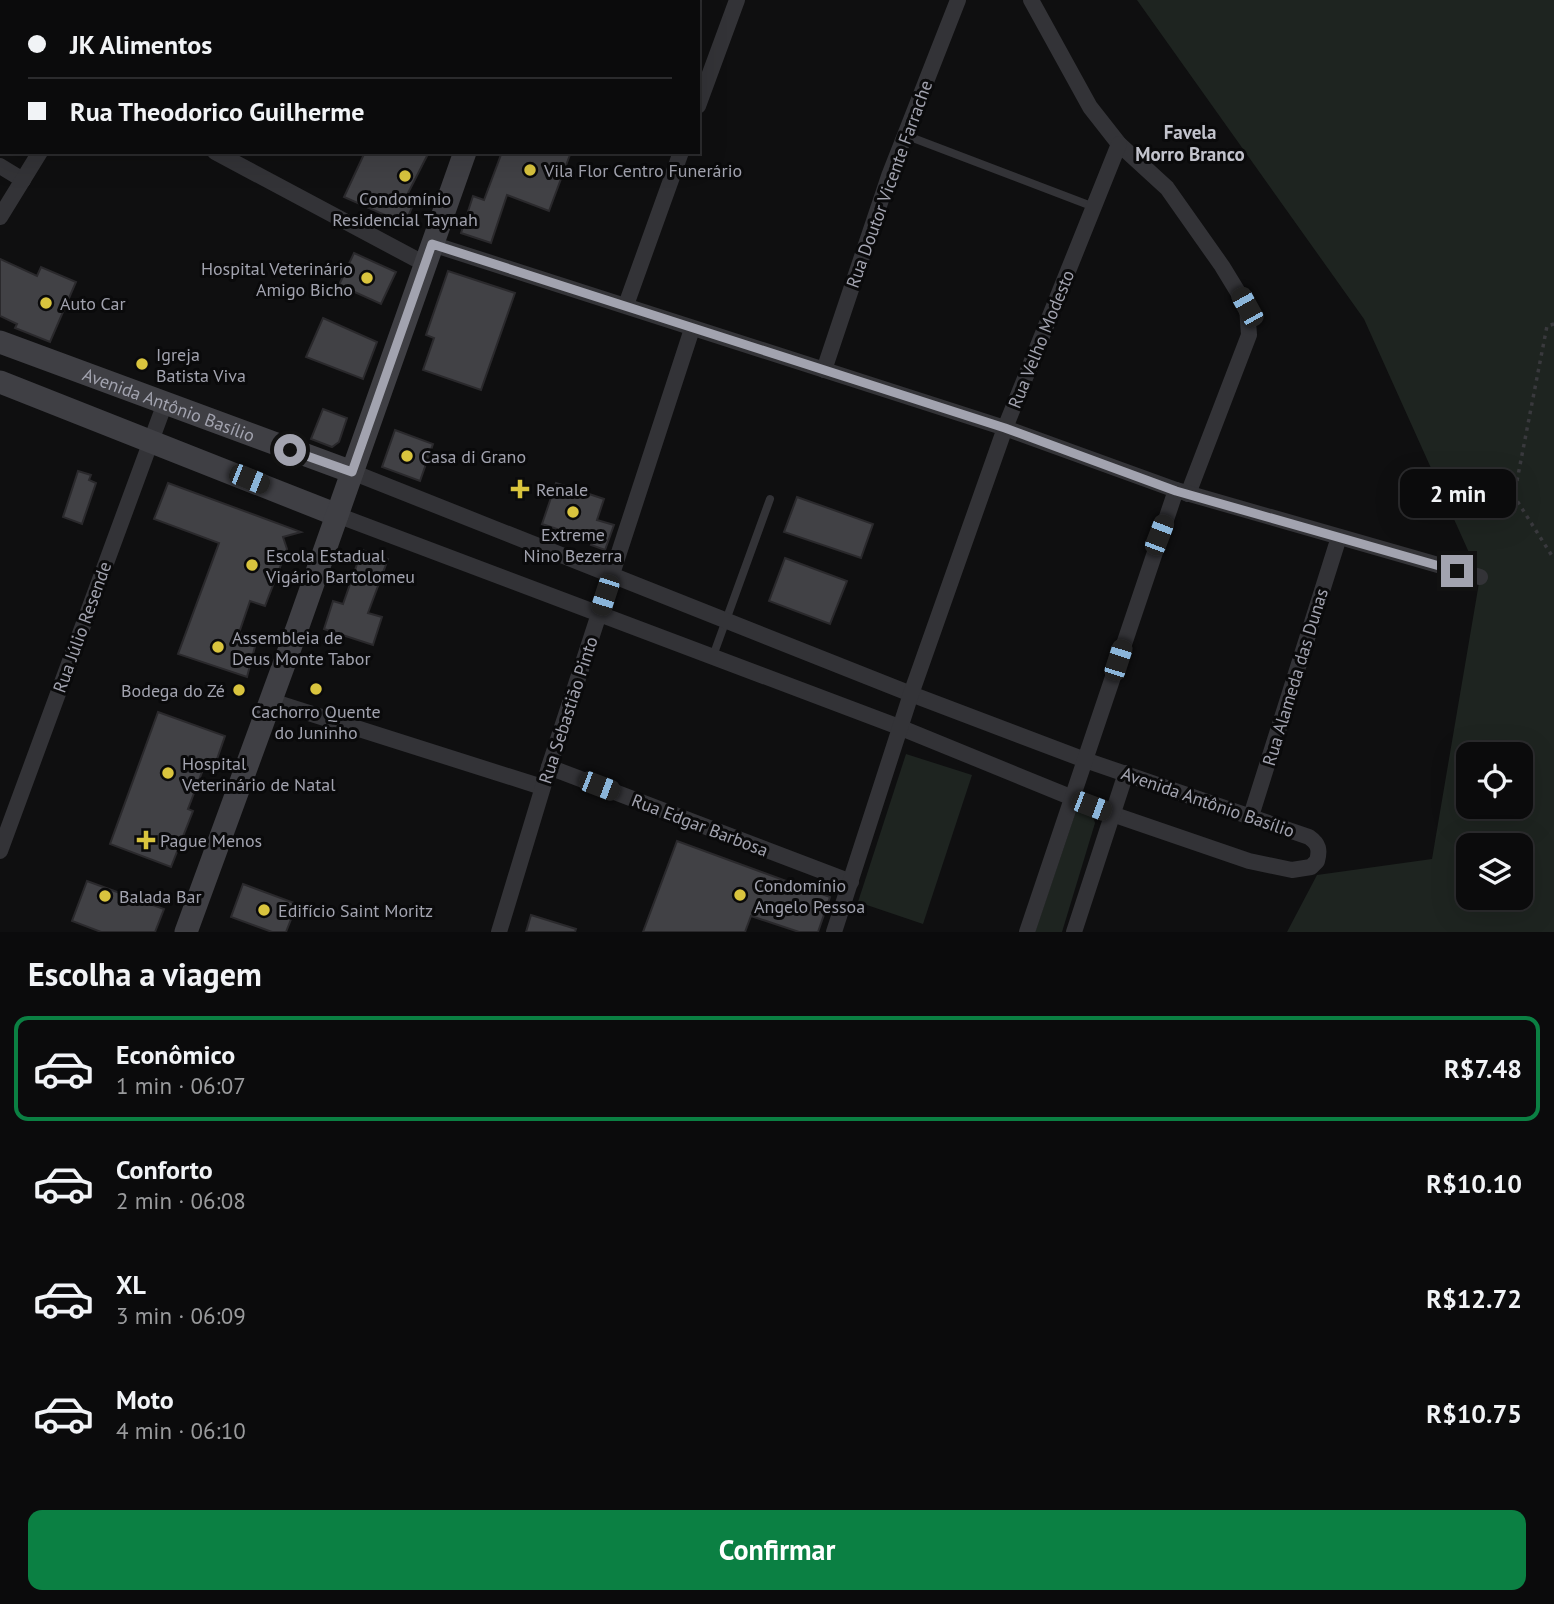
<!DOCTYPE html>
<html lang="pt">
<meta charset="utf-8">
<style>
:root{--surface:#0b0b0c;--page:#19191a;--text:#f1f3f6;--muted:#9a9b9d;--line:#2b2b2d;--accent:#0b8043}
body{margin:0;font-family:"PT Sans",sans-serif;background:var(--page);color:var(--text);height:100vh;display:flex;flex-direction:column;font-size:26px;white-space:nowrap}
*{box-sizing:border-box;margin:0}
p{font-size:23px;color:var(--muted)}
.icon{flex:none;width:38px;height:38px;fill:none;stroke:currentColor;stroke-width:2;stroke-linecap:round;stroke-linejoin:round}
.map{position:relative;height:932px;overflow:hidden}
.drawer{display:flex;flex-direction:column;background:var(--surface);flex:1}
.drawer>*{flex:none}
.top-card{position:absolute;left:0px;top:0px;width:700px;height:154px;box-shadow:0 7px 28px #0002,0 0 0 2px var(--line);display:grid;align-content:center;height:154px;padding:0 28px;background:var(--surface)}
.tools{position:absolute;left:1456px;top:742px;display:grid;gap:14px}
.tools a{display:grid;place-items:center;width:77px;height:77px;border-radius:14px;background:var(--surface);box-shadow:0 7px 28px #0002,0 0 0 2px var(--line);font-size:35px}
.end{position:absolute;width:32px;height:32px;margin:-16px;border:9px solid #a2a3af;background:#111;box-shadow:0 0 0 4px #111}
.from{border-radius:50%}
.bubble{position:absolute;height:49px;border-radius:14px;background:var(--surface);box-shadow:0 7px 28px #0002,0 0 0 2px var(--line);font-size:23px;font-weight:800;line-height:49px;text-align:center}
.car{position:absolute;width:21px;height:42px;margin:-21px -10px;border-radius:9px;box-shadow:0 0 5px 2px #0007;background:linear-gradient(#222 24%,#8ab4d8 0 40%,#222 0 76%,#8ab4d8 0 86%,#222 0)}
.top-card b{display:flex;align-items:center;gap:24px;height:66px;font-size:26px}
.top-card b+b{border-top:2px solid var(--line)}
.top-card i{width:18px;height:18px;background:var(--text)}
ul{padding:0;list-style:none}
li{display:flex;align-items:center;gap:21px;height:105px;margin:0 14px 10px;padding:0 14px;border:4px solid transparent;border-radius:14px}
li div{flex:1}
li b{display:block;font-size:26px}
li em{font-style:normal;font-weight:800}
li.selected{border-color:var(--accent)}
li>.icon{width:63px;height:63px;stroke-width:1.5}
h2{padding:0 28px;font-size:32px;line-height:84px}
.action{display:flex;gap:14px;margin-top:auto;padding:14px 28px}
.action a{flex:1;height:80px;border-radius:14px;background:var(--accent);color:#fff;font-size:28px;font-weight:800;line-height:80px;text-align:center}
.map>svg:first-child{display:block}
.green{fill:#1e2420;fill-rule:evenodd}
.building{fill:#414145;stroke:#2a292c;stroke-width:2}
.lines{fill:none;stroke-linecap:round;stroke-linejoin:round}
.path{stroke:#39393d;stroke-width:3.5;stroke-dasharray:3.5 5;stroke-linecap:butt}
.lane{stroke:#333337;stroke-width:8}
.street{stroke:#333337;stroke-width:16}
.secondary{stroke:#3f3f44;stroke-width:23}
.route{stroke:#a2a3af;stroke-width:9}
.poi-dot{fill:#d9c43e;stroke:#0a0a0b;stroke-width:2.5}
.labels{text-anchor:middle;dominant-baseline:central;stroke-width:6;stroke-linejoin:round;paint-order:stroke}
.poi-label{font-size:18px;fill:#a2a3af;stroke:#0a0a0b;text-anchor:start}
.street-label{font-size:18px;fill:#a2a3af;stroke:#0a0a0b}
.neighbourhood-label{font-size:19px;font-weight:bold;fill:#c2c3cc;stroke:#0a0a0b}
</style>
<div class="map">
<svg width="1554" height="932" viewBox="0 0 1554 932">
<rect width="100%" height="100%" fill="#0f0f10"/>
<g class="green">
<path d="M 1137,0 L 1554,0 L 1554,932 L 1287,932 L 1317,875 L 1432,859 L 1480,577 L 1364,319 ZM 1468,754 L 1521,754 L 1521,807 L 1468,807 ZM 1468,845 L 1521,845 L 1521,898 L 1468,898 Z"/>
<polygon points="906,754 972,775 923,924 858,902"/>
<polygon points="1083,808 1092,813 1095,823 1062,932 1035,932 1076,811"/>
</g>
<g class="building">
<polygon points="365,152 429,152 404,201 413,205 405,224 344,197"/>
<polygon points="502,152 571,152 549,211 507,195 491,243 461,233 473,196 484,200"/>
<polygon points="354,253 396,272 381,304 339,285"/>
<polygon points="0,259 37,276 41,267 76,282 50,342 15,328 17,324 0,316"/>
<polygon points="448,271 515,293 481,390 423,370 434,338 426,335"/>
<polygon points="323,318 377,342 363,379 306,357"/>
<polygon points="323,409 347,418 339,442 332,447 311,439"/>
<polygon points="395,430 433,444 420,481 382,467"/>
<polygon points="78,471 91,475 89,480 96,483 82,524 63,517"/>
<polygon points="168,483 301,532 283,537 287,549 265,606 250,601 239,633 257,639 247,677 178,654 219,543 154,519"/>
<polygon points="556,483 604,499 597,520 614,525 605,550 591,545 593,541 542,524"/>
<polygon points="797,497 873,524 861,558 784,532"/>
<polygon points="362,550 388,559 368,613 382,617 373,645 324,629 333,601 343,604"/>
<polygon points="785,558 847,581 830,624 769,601"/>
<polygon points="158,712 225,736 216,762 207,759 188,809 193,811 171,867 110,844"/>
<polygon points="677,841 830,897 818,932 799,932 751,916 745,932 643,932"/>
<polygon points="87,881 164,909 155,932 101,932 72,921"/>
<polygon points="243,884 297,904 286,932 272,932 231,917"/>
<polygon points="531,915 576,929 575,932 526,932"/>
</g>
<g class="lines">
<polyline class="path" points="1554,324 1547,326 1514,496 1554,559"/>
<g class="lane">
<polyline points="905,135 1094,207"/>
<polyline points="713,656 770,499"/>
</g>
<g class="street">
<polyline points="202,0 205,2"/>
<polyline points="498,0 501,2"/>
<polyline points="1031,0 1090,107 1119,144 1167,188 1222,266 1247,307 1249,335 1188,494"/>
<polyline points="0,40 2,41"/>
<polyline points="698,106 737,0"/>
<polyline points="215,152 425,264"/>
<polyline points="0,166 23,180"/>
<polyline points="0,217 40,152"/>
<polyline points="432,244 1005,428 1176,490 1480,577"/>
<polyline points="626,305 681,152"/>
<polyline points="824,370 889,176 958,0"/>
<path d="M 337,515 L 899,727 L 1112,814 L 1249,861 L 1292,870 L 1311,867 L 1317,861 C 1320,850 1319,844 1309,837 L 1085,760 L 911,694 L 352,472"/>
<polyline points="271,701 542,787"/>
<polyline points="549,767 851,882"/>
<polyline points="1251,816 1339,537"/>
<polyline points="0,851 165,403"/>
<polyline points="499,932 549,767 692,329"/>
<polyline points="834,932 911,694 1005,428 1119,144"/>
<polyline points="1027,932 1176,490"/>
<polyline points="1074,932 1126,773"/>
</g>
<g class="secondary">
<polyline points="516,2 517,0"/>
<path id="s1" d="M 0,342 L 352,472"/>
<polyline points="0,382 337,515"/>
<polyline points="186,932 298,626 465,152"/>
</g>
</g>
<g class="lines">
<polyline class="route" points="290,450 352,472 432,244 1005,428 1176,491 1457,571"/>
</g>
<g class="poi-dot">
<circle cx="530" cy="170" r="7"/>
<circle cx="405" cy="176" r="7"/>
<circle cx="367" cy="278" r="7"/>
<circle cx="46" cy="303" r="7"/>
<circle cx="142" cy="364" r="7"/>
<circle cx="407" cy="456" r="7"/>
<path d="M516.5 478.5h7v7h7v7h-7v7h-7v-7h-7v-7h7z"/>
<circle cx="573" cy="512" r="7"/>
<circle cx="252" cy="565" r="7"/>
<circle cx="218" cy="647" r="7"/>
<circle cx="316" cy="689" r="7"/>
<circle cx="239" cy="690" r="7"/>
<circle cx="168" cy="773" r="7"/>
<path d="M142.5 829.5h7v7h7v7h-7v7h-7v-7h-7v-7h7z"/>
<circle cx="740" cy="895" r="7"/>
<circle cx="105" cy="896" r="7"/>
<circle cx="264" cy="910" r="7"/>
</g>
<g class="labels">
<g class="poi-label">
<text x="544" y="170">Vila Flor Centro Funerário</text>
<text x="405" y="198" text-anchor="middle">Condomínio<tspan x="405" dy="21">Residencial Taynah</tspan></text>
<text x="353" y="268" text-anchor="end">Hospital Veterinário<tspan x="353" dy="21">Amigo Bicho</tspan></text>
<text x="60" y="303">Auto Car</text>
<text x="156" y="354">Igreja<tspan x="156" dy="21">Batista Viva</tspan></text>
<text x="421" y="456">Casa di Grano</text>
<text x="536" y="489">Renale</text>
<text x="573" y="534" text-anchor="middle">Extreme<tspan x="573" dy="21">Nino Bezerra</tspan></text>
<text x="266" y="555">Escola Estadual<tspan x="266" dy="21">Vigário Bartolomeu</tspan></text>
<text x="232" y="637">Assembleia de<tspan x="232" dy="21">Deus Monte Tabor</tspan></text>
<text x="225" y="690" text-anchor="end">Bodega do Zé</text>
<text x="316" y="711" text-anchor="middle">Cachorro Quente<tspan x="316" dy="21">do Juninho</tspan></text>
<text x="182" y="763">Hospital<tspan x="182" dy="21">Veterinário de Natal</tspan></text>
<text x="160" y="840">Pague Menos</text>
<text x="754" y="885">Condomínio<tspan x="754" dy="21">Angelo Pessoa</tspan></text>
<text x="119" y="896">Balada Bar</text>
<text x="278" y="910">Edifício Saint Moritz</text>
</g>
<g class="street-label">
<text transform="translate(889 184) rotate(-70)">Rua Doutor Vicente Farrache</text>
<text transform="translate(1041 339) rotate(-68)">Rua Velho Modesto</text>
<text stroke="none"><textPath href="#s1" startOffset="180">Avenida Antônio Basílio</textPath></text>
<text transform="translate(82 627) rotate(-70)">Rua Júlio Resende</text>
<text transform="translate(1295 677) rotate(-73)">Rua Alameda das Dunas</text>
<text transform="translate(568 710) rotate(-72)">Rua Sebastião Pinto</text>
<text transform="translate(1208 802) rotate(19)">Avenida Antônio Basílio</text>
<text transform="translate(700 825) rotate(21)">Rua Edgar Barbosa</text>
</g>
<g class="neighbourhood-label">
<text x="1190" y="132">Favela<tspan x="1190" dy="22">Morro Branco</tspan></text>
</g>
</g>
</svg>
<div class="tools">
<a><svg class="icon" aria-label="locate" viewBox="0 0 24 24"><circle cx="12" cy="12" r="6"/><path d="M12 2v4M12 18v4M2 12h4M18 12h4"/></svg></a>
<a><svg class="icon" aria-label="layers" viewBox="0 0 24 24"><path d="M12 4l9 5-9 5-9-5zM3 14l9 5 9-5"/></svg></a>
</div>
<i class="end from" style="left:290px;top:450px"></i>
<i class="end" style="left:1457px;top:571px"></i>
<div class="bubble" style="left:1400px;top:469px;width:116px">2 min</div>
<i class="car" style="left:1247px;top:307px;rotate:331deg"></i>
<i class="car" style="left:249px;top:479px;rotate:112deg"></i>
<i class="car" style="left:1159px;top:535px;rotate:21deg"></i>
<i class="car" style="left:605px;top:595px;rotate:198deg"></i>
<i class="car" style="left:1118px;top:660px;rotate:18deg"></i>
<i class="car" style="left:599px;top:786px;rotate:111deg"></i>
<i class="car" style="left:1091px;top:806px;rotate:111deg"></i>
<div class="top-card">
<b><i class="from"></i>JK Alimentos</b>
<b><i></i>Rua Theodorico Guilherme</b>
</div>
</div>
<section class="drawer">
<h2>Escolha a viagem</h2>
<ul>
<li class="selected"><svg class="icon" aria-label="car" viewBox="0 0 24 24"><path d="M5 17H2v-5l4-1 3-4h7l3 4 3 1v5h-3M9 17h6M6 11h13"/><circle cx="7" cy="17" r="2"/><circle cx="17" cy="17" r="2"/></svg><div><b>Econômico</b><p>1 min · 06:07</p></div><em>R$7.48</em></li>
<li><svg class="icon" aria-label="car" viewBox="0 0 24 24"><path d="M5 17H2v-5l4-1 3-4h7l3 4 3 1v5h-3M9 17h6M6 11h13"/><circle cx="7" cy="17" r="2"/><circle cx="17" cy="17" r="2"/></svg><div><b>Conforto</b><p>2 min · 06:08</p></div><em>R$10.10</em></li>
<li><svg class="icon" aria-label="car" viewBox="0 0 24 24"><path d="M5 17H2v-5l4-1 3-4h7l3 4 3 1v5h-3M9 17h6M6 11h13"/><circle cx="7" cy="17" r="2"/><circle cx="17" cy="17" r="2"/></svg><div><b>XL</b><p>3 min · 06:09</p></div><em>R$12.72</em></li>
<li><svg class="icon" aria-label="car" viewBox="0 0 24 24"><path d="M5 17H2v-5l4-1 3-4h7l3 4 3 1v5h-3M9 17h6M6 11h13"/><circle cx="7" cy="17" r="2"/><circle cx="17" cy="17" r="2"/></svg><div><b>Moto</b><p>4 min · 06:10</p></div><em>R$10.75</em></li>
</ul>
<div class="action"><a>Confirmar</a></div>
</section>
